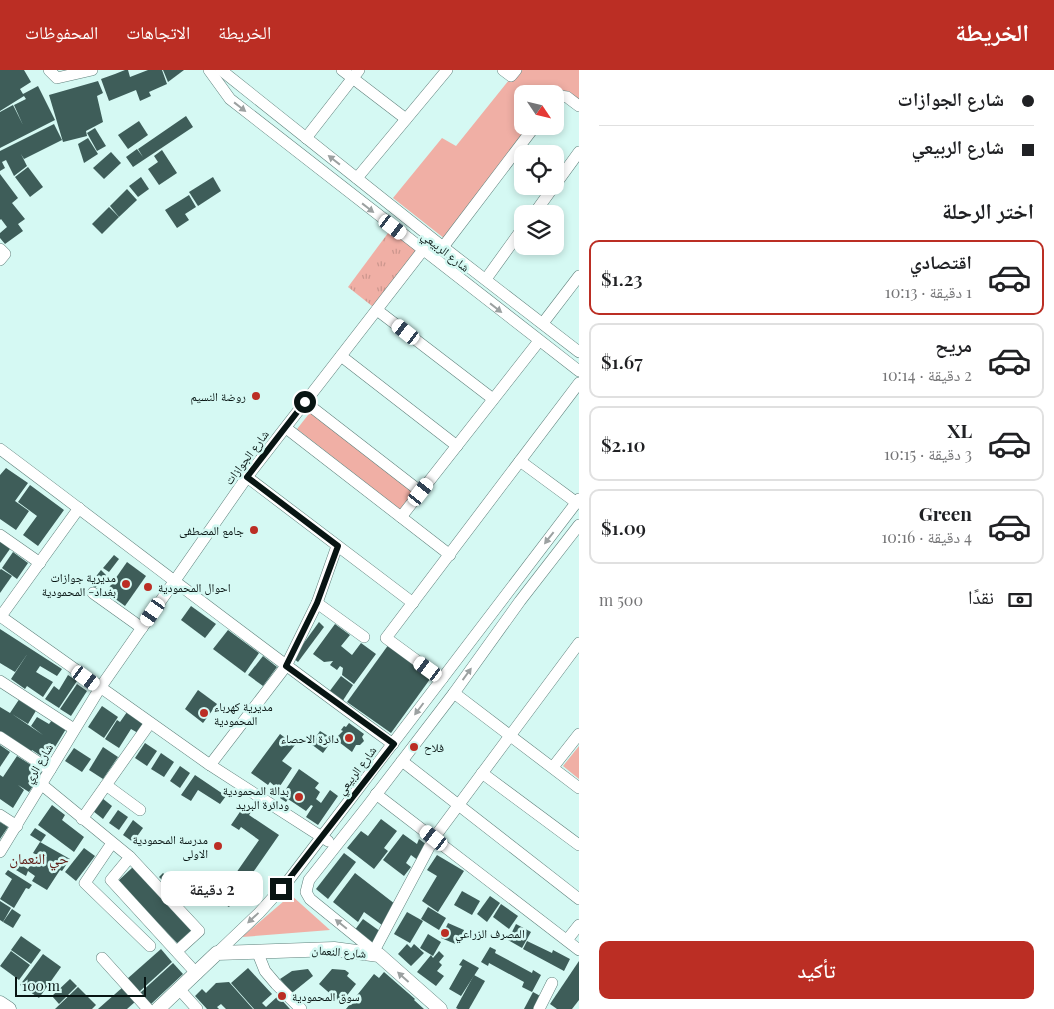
<!DOCTYPE html>
<html lang="ar">
<meta charset="utf-8">
<style>
:root{--surface:#fff;--page:#f2f2f2;--text:#202124;--muted:#757577;--line:#e0e0e0;--accent:#bb2e24}
body{margin:0;font-family:"Playfair Display","Noto Naskh Arabic",serif;background:var(--page);color:var(--text);direction:rtl;height:100vh;display:flex;flex-direction:column;font-size:19px;white-space:nowrap}
*{box-sizing:border-box;margin:0}
p{font-size:16px;color:var(--muted)}
.icon{flex:none;width:28px;height:28px;fill:none;stroke:currentColor;stroke-width:2;stroke-linecap:round;stroke-linejoin:round}
.map{position:relative;flex:1;overflow:hidden;direction:ltr}
.sheet{display:flex;flex-direction:column;background:var(--surface);width:475px}
.sheet>*{flex:none}
.hud{display:grid;align-content:center;height:110px;padding:0 20px;background:var(--surface)}
.needle{width:32px;rotate:125deg}
.fabs{position:absolute;left:514px;top:15px;display:grid;gap:10px}
.fabs a{display:grid;place-items:center;width:50px;height:50px;border-radius:10px;background:var(--surface);box-shadow:0 2px 8px #0003;font-size:25px}
.scale{position:absolute;left:15px;bottom:12px;width:131px;box-sizing:border-box;padding-left:5px;border:2px solid #081513;border-top:0;font-size:14px;line-height:18px;white-space:nowrap;color:#081513;-webkit-text-stroke:4px #d5f9f3;paint-order:stroke}
.end{position:absolute;width:22px;height:22px;margin:-11px;border:6px solid #081513;background:#fff;box-shadow:0 0 0 2px #fff}
.from{border-radius:50%}
.bubble{position:absolute;height:35px;border-radius:10px;background:var(--surface);box-shadow:0 2px 8px #0003;font-size:16px;font-weight:600;line-height:35px;text-align:center;direction:rtl}
.car{position:absolute;width:15px;height:30px;margin:-15px -8px;border-radius:6px;box-shadow:0 0 4px 1px #0007;background:linear-gradient(#fff 24%,#345 0 40%,#fff 0 76%,#345 0 86%,#fff 0)}
.hud b{display:flex;align-items:center;gap:18px;height:48px;font-size:19px}
.hud b+b{border-top:1px solid var(--line)}
.hud i{width:12px;height:12px;background:var(--text)}
ul{padding:0;list-style:none}
li{display:flex;align-items:center;gap:15px;height:75px;margin:0 10px 8px;padding:0 10px;border:2px solid var(--line);border-radius:10px}
li div{flex:1}
li b{display:block;font-size:19px}
li em{font-style:normal;font-weight:600}
li.current{border-color:var(--accent)}
li>.icon{width:45px;height:45px;stroke-width:1.5}
h2{padding:0 20px;font-size:22px;line-height:60px}
.pay{display:flex;align-items:center;gap:12px;height:55px;padding:0 20px;font-size:19px}
.pay p{margin-inline-start:auto}
.button{display:flex;gap:10px;margin-top:auto;padding:10px 20px}
.button a{flex:1;height:58px;border-radius:10px;background:var(--accent);color:#fff;font-size:20px;font-weight:600;line-height:58px;text-align:center}
header{display:flex;align-items:center;gap:30px;box-sizing:border-box;height:70px;padding:0 25px;background:var(--accent);color:#fff}
header strong{font-size:24px}
nav{display:flex;gap:28px;margin-inline-start:auto;font-size:18px}
main{display:flex;flex:1;min-height:0}
.map>svg:first-child{display:block}
.grass{fill:url(#grass-tufts)}
.garden{fill:#f0afa5}
.building{fill:#3e5d59}
.lines{fill:none;stroke-linecap:round;stroke-linejoin:round}
.minor-casing{stroke:#61827d;stroke-width:12}
.major-casing{stroke:#61827d;stroke-width:15}
.minor{stroke:#fff;stroke-width:11}
.major{stroke:#fff;stroke-width:14}
.oneway{fill:#9ca1a1}
.route{stroke:#081513;stroke-width:6}
.poi-dot{fill:#bb2e24;stroke:#d5f9f3;stroke-width:2}
.labels{text-anchor:middle;dominant-baseline:central;stroke-width:5;stroke-linejoin:round;paint-order:stroke}
.street-label{font-size:12px;fill:#081513;stroke:#d5f9f3}
.poi-label{font-size:12px;fill:#081513;stroke:#d5f9f3;text-anchor:end}
.quarter-label{font-size:15px;fill:#5e1a14;stroke:#d5f9f3}
</style>
<header>
<strong>الخريطة</strong>
<nav><a>الخريطة</a><a>الاتجاهات</a><a>المحفوظات</a></nav>
</header>
<main>
<section class="sheet">
<div class="hud">
<b><i class="from"></i>شارع الجوازات</b>
<b><i></i>شارع الربيعي</b>
</div>
<h2>اختر الرحلة</h2>
<ul>
<li class="current"><svg class="icon" aria-label="car" viewBox="0 0 24 24"><path d="M5 17H2v-5l4-1 3-4h7l3 4 3 1v5h-3M9 17h6M6 11h13"/><circle cx="7" cy="17" r="2"/><circle cx="17" cy="17" r="2"/></svg><div><b>اقتصادي</b><p>1 دقيقة · 10:13</p></div><em>$1.23</em></li>
<li><svg class="icon" aria-label="car" viewBox="0 0 24 24"><path d="M5 17H2v-5l4-1 3-4h7l3 4 3 1v5h-3M9 17h6M6 11h13"/><circle cx="7" cy="17" r="2"/><circle cx="17" cy="17" r="2"/></svg><div><b>مريح</b><p>2 دقيقة · 10:14</p></div><em>$1.67</em></li>
<li><svg class="icon" aria-label="car" viewBox="0 0 24 24"><path d="M5 17H2v-5l4-1 3-4h7l3 4 3 1v5h-3M9 17h6M6 11h13"/><circle cx="7" cy="17" r="2"/><circle cx="17" cy="17" r="2"/></svg><div><b>XL</b><p>3 دقيقة · 10:15</p></div><em>$2.10</em></li>
<li><svg class="icon" aria-label="car" viewBox="0 0 24 24"><path d="M5 17H2v-5l4-1 3-4h7l3 4 3 1v5h-3M9 17h6M6 11h13"/><circle cx="7" cy="17" r="2"/><circle cx="17" cy="17" r="2"/></svg><div><b>Green</b><p>4 دقيقة · 10:16</p></div><em>$1.09</em></li>
</ul>
<div class="pay"><svg class="icon" aria-label="cash" viewBox="0 0 24 24"><path d="M3 7h18v10H3z"/><circle cx="12" cy="12" r="2"/></svg>نقدًا<p>500 m</p></div>
<div class="button"><a>تأكيد</a></div>
</section>
<div class="map">
<svg width="579" height="939" viewBox="0 0 579 939">
<defs>
<pattern id="grass-tufts" width="24" height="20" patternUnits="userSpaceOnUse" patternTransform="scale(1.25)"><rect width="24" height="20" fill="#f0afa5"/><path d="M3 7l-1-3M5 7V3M7 7l1-3M15 17l-1-3M17 17v-4M19 17l1-3" fill="none" stroke="#cc968d"/></pattern>
</defs>
<rect width="100%" height="100%" fill="#d5f9f3"/>
<polygon class="grass" points="391,159 423,180 377,240 348,217"/>
<g class="garden">
<polygon points="517,0 579,0 579,31 563,20 554,24 522,24 522,56 528,56 445,169 393,128 442,68 456,76"/>
<polygon points="312,340 417,423 402,441 297,359"/>
<polygon points="579,676 579,709 563,696"/>
<polygon points="291,825 330,860 242,867"/>
</g>
<g class="building">
<polygon points="0,0 24,0 31,12 20,19 23,24 38,16 55,50 0,78 0,42 13,35 23,55 14,35 26,29 24,26 0,41"/>
<polygon points="125,0 128,0 130,7 148,0 162,0 167,14 149,22 151,26 140,31 136,20 109,31 101,9 115,4 122,21 115,4"/>
<polygon points="163,0 184,0 168,12"/>
<polygon points="98,11 103,23 97,26 103,52 86,61 87,66 63,72 49,25"/>
<polygon points="186,46 193,57 133,97 126,87 137,79 143,87 138,79"/>
<polygon points="139,51 148,65 128,79 118,65"/>
<polygon points="54,54 62,70 24,89 21,84 27,96 14,106 6,90 2,92 5,98 0,101 0,81"/>
<polygon points="95,58 106,76 97,81 87,63"/>
<polygon points="88,68 98,84 84,93 78,74"/>
<polygon points="162,80 177,103 159,115 148,99 158,92 154,86"/>
<polygon points="111,82 121,93 104,109 93,98"/>
<polygon points="28,97 43,117 30,127 15,107"/>
<polygon points="0,104 18,128 12,133 25,149 18,154 23,161 5,174 0,168 0,163 7,157 1,149 0,150"/>
<polygon points="141,107 149,119 138,127 129,116"/>
<polygon points="213,107 221,121 198,136 189,122"/>
<polygon points="127,119 137,130 119,147 110,136"/>
<polygon points="189,125 196,137 185,144 189,150 177,158 165,140"/>
<polygon points="109,137 119,147 102,164 92,154"/>
<polygon points="6,398 28,413 15,431 29,441 16,460 0,449 0,405"/>
<polygon points="30,415 64,440 38,476 23,465 37,446 18,432"/>
<polygon points="0,467 12,476 0,493"/>
<polygon points="13,482 28,493 17,509 2,498"/>
<polygon points="114,485 119,489 109,502 103,498"/>
<polygon points="127,492 146,506 125,536 106,522"/>
<polygon points="1,499 12,506 0,523 0,500"/>
<polygon points="101,500 106,505 95,518 90,514"/>
<polygon points="191,536 216,554 205,568 181,550"/>
<polygon points="319,552 324,557 298,592 293,588"/>
<polygon points="335,554 350,565 341,576 352,585 361,573 376,584 354,614 342,605 343,598 340,596 337,600 330,595 333,591 324,592 313,584"/>
<polygon points="0,559 62,599 57,606 40,596 36,602 53,612 43,627 27,616 25,619 11,609 28,583 15,602 0,593"/>
<polygon points="228,560 259,583 245,603 213,579"/>
<polygon points="389,574 433,605 391,663 347,632"/>
<polygon points="263,586 277,597 263,616 248,605"/>
<polygon points="68,605 77,611 59,638 45,629 54,616 59,620"/>
<polygon points="341,606 353,615 342,632 329,622"/>
<polygon points="77,614 87,621 71,646 60,639"/>
<polygon points="198,620 217,634 203,653 185,639"/>
<polygon points="20,628 37,639 28,654 12,644 43,665 31,656 37,647 49,654 52,650 66,659 47,690 32,680 30,683 0,663 0,637 10,643"/>
<polygon points="102,636 118,647 104,668 88,657"/>
<polygon points="127,642 145,653 138,663 131,659 119,678 105,669 117,650 120,652"/>
<polygon points="349,653 364,664 362,667 364,671 360,675 356,675 352,682 335,669 343,661 341,660 344,656 346,657"/>
<polygon points="320,661 333,669 323,683 311,674"/>
<polygon points="280,664 295,675 282,691 292,698 278,719 270,712 268,715 251,703"/>
<polygon points="145,673 157,681 147,696 135,688"/>
<polygon points="0,675 10,682 0,697"/>
<polygon points="103,677 118,687 103,709 89,700"/>
<polygon points="74,678 91,689 82,702 65,691"/>
<polygon points="161,683 174,692 164,707 151,699"/>
<polygon points="17,686 42,702 29,722 18,715 24,720 13,738 0,729 0,705 3,707"/>
<polygon points="180,696 190,703 180,718 170,711"/>
<polygon points="299,699 319,713 315,718 320,722 316,729 321,733 330,720 338,726 318,755 306,747 313,736 311,735 306,741 288,729 286,732 280,728"/>
<polygon points="195,705 226,726 220,734 198,720 191,731 181,725"/>
<polygon points="102,728 112,736 103,749 93,741"/>
<polygon points="52,735 65,745 62,750 84,767 74,782 38,755"/>
<polygon points="244,736 251,742 249,745 279,765 229,837 224,834 227,830 225,828 220,835 201,822 212,806 227,816 259,770 241,757 239,760 231,755"/>
<polygon points="118,740 128,747 119,760 109,753"/>
<polygon points="381,749 397,761 384,778 388,781 374,799 347,778 361,761 368,766"/>
<polygon points="133,750 143,758 133,772 123,765"/>
<polygon points="0,752 8,757 0,769"/>
<polygon points="35,758 46,765 41,772 30,765"/>
<polygon points="403,764 417,774 419,769 427,775 419,791 411,785 406,793 411,797 404,806 383,790"/>
<polygon points="40,772 70,789 62,801 60,800 47,820 32,811 35,806 28,801 26,806 11,797 15,791 28,799 37,785 33,783"/>
<polygon points="84,778 95,786 76,811 65,802"/>
<polygon points="344,783 356,792 328,829 316,819"/>
<polygon points="437,785 464,801 438,842 422,831 437,806 427,800"/>
<polygon points="133,797 193,859 178,874 118,811"/>
<polygon points="8,800 32,815 29,819 26,818 14,838 0,829 12,809 5,804"/>
<polygon points="163,803 172,811 177,806 193,822 189,825 194,830 188,836 159,807"/>
<polygon points="355,803 395,834 382,855 364,842 358,852 333,832"/>
<polygon points="462,821 480,831 472,845 454,835"/>
<polygon points="490,826 500,833 487,852 477,844"/>
<polygon points="0,831 11,838 3,852 0,850"/>
<polygon points="501,834 518,846 509,859 493,847"/>
<polygon points="428,837 446,848 439,860 421,849"/>
<polygon points="12,839 21,845 13,858 3,852"/>
<polygon points="407,842 423,851 410,873 394,864"/>
<polygon points="363,849 381,862 373,873 354,861"/>
<polygon points="448,853 464,860 458,875 441,868"/>
<polygon points="516,854 531,862 522,878 508,870"/>
<polygon points="428,864 441,872 433,886 420,878"/>
<polygon points="21,866 41,880 31,894 11,880"/>
<polygon points="527,871 552,883 553,880 570,889 564,901 523,879"/>
<polygon points="407,874 411,878 414,874 424,883 411,896 398,884"/>
<polygon points="490,877 496,880 495,883 532,903 533,900 541,905 532,922 522,917 524,912 489,893 488,896 481,892"/>
<polygon points="161,879 172,892 139,922 127,909"/>
<polygon points="11,881 30,895 19,910 0,896"/>
<polygon points="439,881 444,886 439,892 442,895 437,901 444,906 436,916 417,902 431,885 433,888"/>
<polygon points="43,884 61,897 39,928 20,915"/>
<polygon points="463,889 479,898 461,926 449,919 462,896 459,895"/>
<polygon points="579,891 579,930 572,939 557,939 550,934"/>
<polygon points="173,893 183,904 150,935 140,923"/>
<polygon points="248,898 272,924 262,933 266,937 278,926 290,939 254,939 231,913"/>
<polygon points="308,899 313,906 292,923 280,909 292,901"/>
<polygon points="332,899 345,900 349,903 347,906 356,914 341,933 319,914"/>
<polygon points="384,902 415,929 414,930 424,939 346,939 374,904 379,908"/>
<polygon points="474,905 485,911 469,939 458,939 456,938"/>
<polygon points="70,909 77,916 59,934 52,926"/>
<polygon points="229,912 253,939 226,939 221,934 217,937 219,939 207,939 195,926 202,919 206,923 216,913"/>
<polygon points="78,917 96,935 92,939 55,939"/>
<polygon points="123,917 136,931 127,939 98,939"/>
<polygon points="533,922 542,927 535,939 524,939"/>
</g>
<g class="lines">
<defs>
<g id="minor">
<polyline points="49,0 57,8 92,0"/>
<polyline points="209,0 230,29 579,301"/>
<polyline points="221,0 443,177 579,282"/>
<polyline points="342,0 406,49"/>
<polyline points="503,0 511,6 516,0"/>
<polyline points="555,30 560,26 567,27 579,36"/>
<polyline points="306,68 359,0"/>
<polyline points="357,108 447,0"/>
<polyline points="555,115 579,82"/>
<polyline points="534,144 554,116"/>
<polyline points="443,177 535,56"/>
<polyline points="0,179 5,184 0,190"/>
<polyline points="486,209 522,159"/>
<polyline points="377,240 493,329"/>
<polyline points="543,253 579,206"/>
<polyline points="341,286 457,376"/>
<polyline points="305,332 421,422"/>
<polyline points="286,358 450,485"/>
<path d="M 0,379 C 131,477 260,578 393,674"/>
<polyline points="520,391 577,433"/>
<polyline points="247,407 413,533"/>
<polyline points="401,447 539,271"/>
<polyline points="0,465 40,493"/>
<polyline points="93,523 142,558"/>
<polyline points="317,533 364,567"/>
<polyline points="0,546 210,695 328,771"/>
<polyline points="1,546 79,438"/>
<polyline points="442,609 386,568 579,313"/>
<polyline points="0,611 74,659"/>
<polyline points="454,623 579,718"/>
<polyline points="0,667 50,700"/>
<polyline points="402,691 579,829"/>
<polyline points="210,695 286,596 317,533 337,476"/>
<polyline points="553,697 579,664"/>
<polyline points="482,703 579,775"/>
<polyline points="41,714 130,787 111,810 197,904"/>
<polyline points="106,715 140,740"/>
<polyline points="376,724 579,880"/>
<polyline points="0,745 17,756"/>
<polyline points="82,749 150,653"/>
<polyline points="112,773 85,813 150,876"/>
<polyline points="0,782 100,618 247,407 423,180"/>
<polyline points="130,787 199,861 177,881"/>
<polyline points="567,870 579,855"/>
<polyline points="257,881 265,901 276,914 301,939"/>
<polyline points="374,881 434,768 579,573"/>
<polyline points="217,883 259,843 288,811 579,429"/>
<polyline points="379,885 310,829 306,822 309,810 366,738 454,623 520,531 579,455"/>
<polyline points="102,888 148,939"/>
<polyline points="180,920 197,939"/>
<polyline points="539,939 552,913"/>
</g>
<g id="major">
<polyline points="0,933 9,939"/>
<polyline points="158,939 217,883 334,879 379,885 440,939"/>
</g>
</defs>
<use href="#minor" class="minor-casing"/>
<use href="#major" class="major-casing"/>
<use href="#minor" class="minor"/>
<use href="#major" class="major"/>
</g>
<defs><path id="oneway-solid" d="M-6-.8H1V-3.2L6.5 0L1 3.2V.8H-6Z" transform="scale(1.25)"/></defs>
<g class="oneway">
<use href="#oneway-solid" transform="translate(240 37) rotate(38)"/>
<use href="#oneway-solid" transform="translate(334 90) rotate(-142)"/>
<use href="#oneway-solid" transform="translate(368 138) rotate(38)"/>
<use href="#oneway-solid" transform="translate(496 238) rotate(38)"/>
<use href="#oneway-solid" transform="translate(549 468) rotate(128)"/>
<use href="#oneway-solid" transform="translate(467 604) rotate(-54)"/>
<use href="#oneway-solid" transform="translate(419 639) rotate(127)"/>
<use href="#oneway-solid" transform="translate(253 848) rotate(137)"/>
<use href="#oneway-solid" transform="translate(341 854) rotate(-141)"/>
<use href="#oneway-solid" transform="translate(403 907) rotate(-138)"/>
</g>
<g class="lines">
<polyline class="route" points="281,819 394,674 286,596 317,533 338,476 247,407 305,332"/>
</g>
<g class="poi-dot">
<circle cx="256" cy="326" r="5"/>
<circle cx="254" cy="460" r="5"/>
<circle cx="126" cy="514" r="5"/>
<circle cx="148" cy="517" r="5"/>
<circle cx="204" cy="643" r="5"/>
<circle cx="349" cy="668" r="5"/>
<circle cx="414" cy="677" r="5"/>
<circle cx="299" cy="727" r="5"/>
<circle cx="218" cy="776" r="5"/>
<circle cx="445" cy="863" r="5"/>
<circle cx="282" cy="926" r="5"/>
</g>
<g class="labels">
<g class="street-label">
<text transform="translate(446 181) rotate(38)">شارع الربيعي</text>
<text transform="translate(246 387) rotate(-53)">شارع الجوازات</text>
<text transform="translate(38 693) rotate(-59)">شارع الري</text>
<text transform="translate(356 700) rotate(-53)">شارع الربيعي</text>
<text transform="translate(339 881) rotate(4)">شارع النعمان</text>
</g>
<g class="poi-label">
<text x="246" y="326">روضة النسيم</text>
<text x="244" y="460">جامع المصطفى</text>
<text x="116" y="507">مديرية جوازات<tspan x="116" dy="14">بغداد- المحمودية</tspan></text>
<text x="158" y="517" text-anchor="start">احوال المحمودية</text>
<text x="214" y="636" text-anchor="start">مديرية كهرباء<tspan x="214" dy="14">المحمودية</tspan></text>
<text x="339" y="668">دائرة الاحصاء</text>
<text x="424" y="677" text-anchor="start">فلاح</text>
<text x="289" y="720">بدالة المحمودية<tspan x="289" dy="14">ودائرة البريد</tspan></text>
<text x="208" y="769">مدرسة المحمودية<tspan x="208" dy="14">الاولى</tspan></text>
<text x="455" y="863" text-anchor="start">المصرف الزراعي</text>
<text x="292" y="926" text-anchor="start">سوق المحمودية</text>
</g>
<g class="quarter-label">
<text x="39" y="788">حي النعمان</text>
</g>
</g>
</svg>
<div class="fabs">
<a><svg class="needle" viewBox="-14 -14 28 28"><path d="M0-13l5 13h-10z" fill="#e53935"/><path d="M0 13l5-13h-10z" fill="#757577"/></svg></a>
<a><svg class="icon" aria-label="locate" viewBox="0 0 24 24"><circle cx="12" cy="12" r="6"/><path d="M12 2v4M12 18v4M2 12h4M18 12h4"/></svg></a>
<a><svg class="icon" aria-label="layers" viewBox="0 0 24 24"><path d="M12 4l9 5-9 5-9-5zM3 14l9 5 9-5"/></svg></a>
</div>
<div class="scale">100 m</div>
<i class="end from" style="left:305px;top:332px"></i>
<i class="end" style="left:281px;top:819px"></i>
<div class="bubble" style="left:161px;top:801px;width:102px">2 دقيقة</div>
<i class="car" style="left:393px;top:157px;rotate:127deg"></i>
<i class="car" style="left:406px;top:262px;rotate:308deg"></i>
<i class="car" style="left:421px;top:422px;rotate:38deg"></i>
<i class="car" style="left:153px;top:542px;rotate:215deg"></i>
<i class="car" style="left:428px;top:599px;rotate:306deg"></i>
<i class="car" style="left:86px;top:608px;rotate:126deg"></i>
<i class="car" style="left:434px;top:768px;rotate:308deg"></i>
</div>
</main>
